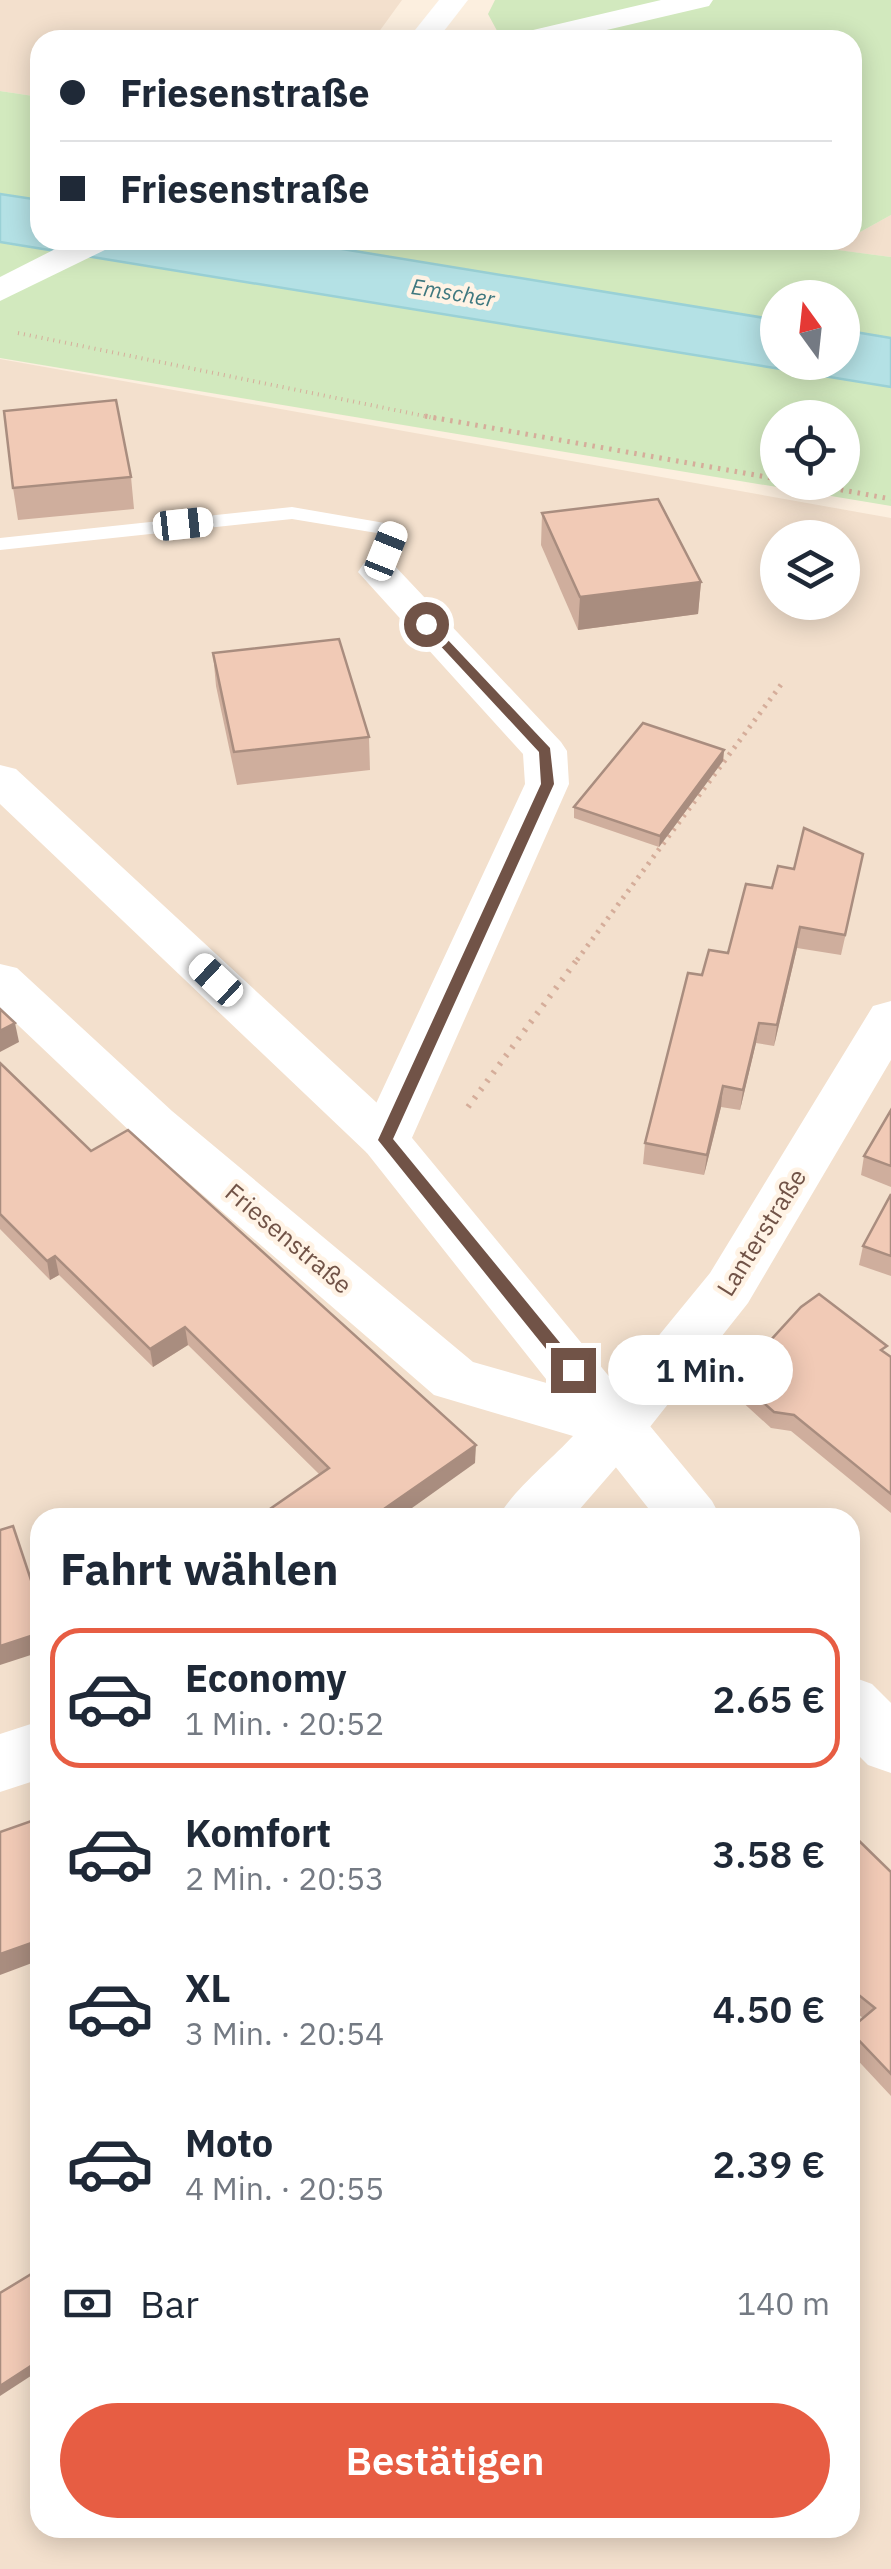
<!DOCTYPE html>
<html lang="de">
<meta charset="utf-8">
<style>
:root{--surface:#fff;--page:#f6f6f7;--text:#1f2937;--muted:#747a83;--line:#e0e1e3;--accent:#e75d43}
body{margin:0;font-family:"IBM Plex Sans",sans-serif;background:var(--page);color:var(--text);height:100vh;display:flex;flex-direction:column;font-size:38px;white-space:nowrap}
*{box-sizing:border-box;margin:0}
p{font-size:32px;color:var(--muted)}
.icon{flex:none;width:55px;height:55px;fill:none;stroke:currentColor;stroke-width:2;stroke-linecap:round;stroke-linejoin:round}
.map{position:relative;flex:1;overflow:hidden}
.sheet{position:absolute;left:30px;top:1508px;width:830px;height:1030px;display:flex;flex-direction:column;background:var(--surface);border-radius:30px;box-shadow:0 5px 25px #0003}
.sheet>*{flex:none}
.hud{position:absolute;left:30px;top:30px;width:832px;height:220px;border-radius:30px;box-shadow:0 5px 25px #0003;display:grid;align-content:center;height:220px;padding:0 30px;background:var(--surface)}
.needle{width:65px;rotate:345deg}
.fabs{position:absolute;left:760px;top:280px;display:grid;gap:20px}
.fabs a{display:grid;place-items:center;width:100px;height:100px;border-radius:50%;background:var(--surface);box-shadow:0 5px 25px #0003;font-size:50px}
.end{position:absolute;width:45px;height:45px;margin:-22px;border:12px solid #715347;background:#fff;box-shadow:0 0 0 5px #fff}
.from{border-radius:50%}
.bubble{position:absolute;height:70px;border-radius:35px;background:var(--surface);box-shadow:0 5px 25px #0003;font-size:32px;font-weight:600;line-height:70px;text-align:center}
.car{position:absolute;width:30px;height:60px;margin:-30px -15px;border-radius:12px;box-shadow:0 0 8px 2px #0007;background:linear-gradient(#fff 24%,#345 0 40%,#fff 0 76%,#345 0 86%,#fff 0)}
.hud b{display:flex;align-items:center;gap:35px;height:95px;font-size:38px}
.hud b+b{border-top:2px solid var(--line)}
.hud i{width:25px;height:25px;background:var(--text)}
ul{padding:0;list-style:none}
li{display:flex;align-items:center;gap:30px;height:140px;margin:0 20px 15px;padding:0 10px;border:5px solid transparent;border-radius:30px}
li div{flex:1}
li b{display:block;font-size:38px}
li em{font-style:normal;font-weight:600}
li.active{border-color:var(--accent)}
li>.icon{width:90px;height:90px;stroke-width:1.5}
h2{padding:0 30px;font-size:45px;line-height:120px}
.pay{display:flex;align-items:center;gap:25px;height:110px;padding:0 30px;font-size:38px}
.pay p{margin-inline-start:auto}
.action{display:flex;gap:20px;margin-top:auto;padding:20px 30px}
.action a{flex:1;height:115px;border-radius:60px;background:var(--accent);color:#fff;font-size:40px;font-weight:600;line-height:115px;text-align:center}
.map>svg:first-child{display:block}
.residential{fill:#f3e0cd;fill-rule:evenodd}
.green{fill:#d2e9be;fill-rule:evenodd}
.water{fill:#b4e1e5;stroke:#9ad1d6;stroke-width:2.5}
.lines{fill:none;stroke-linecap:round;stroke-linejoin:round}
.path-far2{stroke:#d5ad9a;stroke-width:4;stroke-dasharray:1 5;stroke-linecap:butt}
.path-far1{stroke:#d5ad9a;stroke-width:5;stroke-dasharray:2.5 6;stroke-linecap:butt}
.path{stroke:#d5ad9a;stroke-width:6;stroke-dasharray:2.5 8;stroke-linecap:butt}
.lane{fill:#fff;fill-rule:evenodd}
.street{fill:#fff;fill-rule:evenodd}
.secondary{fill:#fff;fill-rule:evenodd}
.wall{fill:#cfae9d}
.shaded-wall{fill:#a98d7f}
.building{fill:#f1cab6;stroke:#a98d7f;stroke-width:2.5}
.route{fill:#715347}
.labels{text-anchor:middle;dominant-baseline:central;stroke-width:9;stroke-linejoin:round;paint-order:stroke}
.far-water-label{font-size:22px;font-style:italic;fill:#3f787f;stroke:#fff3e5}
.street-label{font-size:25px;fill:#715347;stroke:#fff3e5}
</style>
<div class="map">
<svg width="891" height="2569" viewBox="0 0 891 2569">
<rect width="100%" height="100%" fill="#fcefdf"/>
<g class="residential">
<polygon points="0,0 402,0 373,40 40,40 40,97 0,91"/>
<polygon points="891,215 891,257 828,249 852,240 853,236"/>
<path d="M 0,359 L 891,518 L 891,2569 L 0,2569 ZM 778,538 L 842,538 L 842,602 L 778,602 ZM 40,1518 L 850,1518 L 850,2528 L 40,2528 Z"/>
</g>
<g class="green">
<polygon points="495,0 891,0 891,215 853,236 852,40 502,40 488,14"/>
<path d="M 0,91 L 40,97 L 40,240 L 845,240 L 830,249 L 891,257 L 891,506 L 0,358 ZM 778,298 L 842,298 L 842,362 L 778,362 ZM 778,418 L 842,418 L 842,482 L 778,482 Z"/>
</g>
<polygon class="water" points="0,194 40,200 40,240 287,240 777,320 778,362 842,362 843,330 891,338 891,387 0,242"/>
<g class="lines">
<polyline class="path-far2" points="18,333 439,419"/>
<g class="path-far1">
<polyline points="425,416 778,479"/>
<polyline points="799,482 891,499"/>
<polyline points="577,960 783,682"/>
</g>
<polyline class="path" points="468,1107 579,957"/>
<polygon class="lane" points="292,507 402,526 405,530 385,576 371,576 368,572 383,534 292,519 0,550 0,538"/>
<g class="street">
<polygon points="661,0 713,0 709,6 564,40 511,40 516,34"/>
<polygon points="424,29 464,34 469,40 411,40 414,32"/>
<polygon points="378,560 392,563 561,742 567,751 569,784 411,1140 403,1153 385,1159 367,1153 359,1140 525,784 523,754 358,572 364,563"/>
<path d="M 0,964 L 17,968 L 172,1111 L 473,1362 L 606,1400 L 710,1273 L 873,1006 L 891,1001 L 891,1060 L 748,1303 L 638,1442 L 572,1518 L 498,1518 C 511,1492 552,1459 573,1436 L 434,1395 L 136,1137 L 0,1008 Z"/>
<polygon points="40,1721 40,1779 0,1792 0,1734"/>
</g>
<g class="secondary">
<polygon points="439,0 468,0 437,40 407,40"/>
<polygon points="73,240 116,240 111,247 0,301 0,277"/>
<polygon points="0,765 16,769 403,1127 712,1501 721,1518 656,1518 367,1153 0,804"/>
<polygon points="850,1676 872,1684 891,1703 891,1773 868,1765 850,1747"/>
</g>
</g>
<g class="wall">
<polygon points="131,477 134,509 18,520 13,488"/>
<polygon points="542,513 701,582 698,614 578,630 541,545"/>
<polygon points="213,653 369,737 370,770 237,785 216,686"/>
<polygon points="724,750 723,761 659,847 574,818 574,807"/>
<polygon points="794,869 859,875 841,955 797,948 774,1046 756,1043 740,1110 721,1107 704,1175 643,1164 645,1143 702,975 728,953 772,888"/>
<polygon points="0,1063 91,1151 475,1463 319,1474 188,1345 153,1367 59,1275 50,1280 0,1229"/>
<polygon points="891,1110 891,1187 861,1175 864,1156"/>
<polygon points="891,1194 891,1276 859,1265 863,1246"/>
<polygon points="759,1353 885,1353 891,1357 891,1513 791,1431 771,1428 738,1398 740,1382 757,1369"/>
<polygon points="850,1832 891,1872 891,2096 850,2052 850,2029 863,2018 850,2008"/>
</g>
<g class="shaded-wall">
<polygon points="701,582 698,614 578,630 580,597"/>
<polygon points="724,750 723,761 659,847 660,836"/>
<polygon points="800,927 797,948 774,1046 777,1025"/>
<polygon points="15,1023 19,1042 0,1052 0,1031"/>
<polygon points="759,1023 756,1043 740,1110 743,1090"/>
<polygon points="723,1086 721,1107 704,1175 707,1155"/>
<polygon points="55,1256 59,1275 50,1280 47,1261"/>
<polygon points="185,1327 188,1345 153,1367 150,1349"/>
<polygon points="476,1445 475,1463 398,1518 371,1518"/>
<polygon points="40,1633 40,1652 0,1665 0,1646"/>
<polygon points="40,1940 40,1960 0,1975 0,1954"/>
<polygon points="40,2360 40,2370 0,2396 0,2386"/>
</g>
<g class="building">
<polygon points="116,400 131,477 13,488 4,411"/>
<polygon points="658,499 701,582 580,597 542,513"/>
<polygon points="339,639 369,737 234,752 213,653"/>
<polygon points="643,723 724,750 660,836 574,807"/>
<polygon points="804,828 863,854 845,935 800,927 777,1025 759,1023 743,1090 723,1086 707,1155 645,1143 688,973 702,975 709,950 728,953 746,884 772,888 778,866 794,869"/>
<polygon points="0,1009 15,1023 0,1031"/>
<polygon points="0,1063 91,1151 128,1130 476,1445 371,1518 257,1518 329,1468 185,1327 150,1349 55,1256 47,1261 0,1214"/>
<polygon points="891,1110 891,1166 864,1156"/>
<polygon points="891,1194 891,1256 863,1246"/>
<polygon points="819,1294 887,1346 881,1350 891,1357 891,1494 794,1415 774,1412 740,1382 764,1364 759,1353 801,1307"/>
<polygon points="13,1526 40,1607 40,1633 0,1646 0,1530"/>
<polygon points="40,1818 40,1940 0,1954 0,1832"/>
<polygon points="850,1832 891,1872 891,2074 850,2031 850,2029 875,2008 850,1988"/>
<polygon points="33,2273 40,2285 40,2360 0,2386 0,2293"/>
</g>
<polygon class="route" points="422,621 430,621 550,748 554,784 393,1139 579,1366 581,1370 573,1377 567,1375 378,1140 541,784 539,752 422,626"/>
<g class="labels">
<g class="far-water-label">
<text transform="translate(453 292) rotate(9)">Emscher</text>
</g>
<g class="street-label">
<text transform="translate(761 1232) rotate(-58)">Lanterstraße</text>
<text transform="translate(289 1238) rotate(40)">Friesenstraße</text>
</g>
</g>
</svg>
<div class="fabs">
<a><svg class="needle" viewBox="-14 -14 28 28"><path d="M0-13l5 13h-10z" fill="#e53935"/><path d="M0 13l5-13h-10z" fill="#747a83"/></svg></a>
<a><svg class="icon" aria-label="locate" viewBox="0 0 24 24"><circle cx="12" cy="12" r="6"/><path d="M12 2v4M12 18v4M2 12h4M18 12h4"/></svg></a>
<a><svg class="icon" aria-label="layers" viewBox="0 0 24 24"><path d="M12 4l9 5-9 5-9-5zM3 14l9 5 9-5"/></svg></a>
</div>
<i class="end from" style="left:426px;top:624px"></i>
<i class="end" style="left:573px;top:1370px"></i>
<div class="bubble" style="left:608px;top:1335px;width:185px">1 Min.</div>
<i class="car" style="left:183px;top:524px;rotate:84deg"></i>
<i class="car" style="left:386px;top:551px;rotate:22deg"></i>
<i class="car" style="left:216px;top:980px;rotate:313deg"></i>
<div class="hud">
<b><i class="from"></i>Friesenstraße</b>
<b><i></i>Friesenstraße</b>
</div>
<section class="sheet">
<h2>Fahrt wählen</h2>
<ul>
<li class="active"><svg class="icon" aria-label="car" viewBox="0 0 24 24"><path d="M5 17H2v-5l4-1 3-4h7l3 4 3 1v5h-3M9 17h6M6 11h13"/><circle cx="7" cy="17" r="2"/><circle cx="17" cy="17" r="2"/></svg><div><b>Economy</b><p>1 Min. · 20:52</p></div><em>2.65 €</em></li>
<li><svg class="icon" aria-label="car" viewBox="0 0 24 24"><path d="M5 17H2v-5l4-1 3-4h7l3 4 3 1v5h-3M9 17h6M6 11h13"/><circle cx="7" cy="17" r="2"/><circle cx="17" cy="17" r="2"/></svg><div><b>Komfort</b><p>2 Min. · 20:53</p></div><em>3.58 €</em></li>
<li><svg class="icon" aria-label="car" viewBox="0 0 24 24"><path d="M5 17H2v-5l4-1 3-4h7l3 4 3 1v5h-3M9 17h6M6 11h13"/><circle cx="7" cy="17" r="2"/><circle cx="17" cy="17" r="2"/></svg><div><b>XL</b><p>3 Min. · 20:54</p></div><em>4.50 €</em></li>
<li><svg class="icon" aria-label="car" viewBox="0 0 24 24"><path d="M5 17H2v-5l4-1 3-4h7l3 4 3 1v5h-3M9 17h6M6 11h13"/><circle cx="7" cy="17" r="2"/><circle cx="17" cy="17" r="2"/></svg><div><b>Moto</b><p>4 Min. · 20:55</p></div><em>2.39 €</em></li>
</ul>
<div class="pay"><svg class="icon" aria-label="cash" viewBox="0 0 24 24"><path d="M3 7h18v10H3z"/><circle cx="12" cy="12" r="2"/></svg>Bar<p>140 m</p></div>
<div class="action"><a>Bestätigen</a></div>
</section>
</div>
